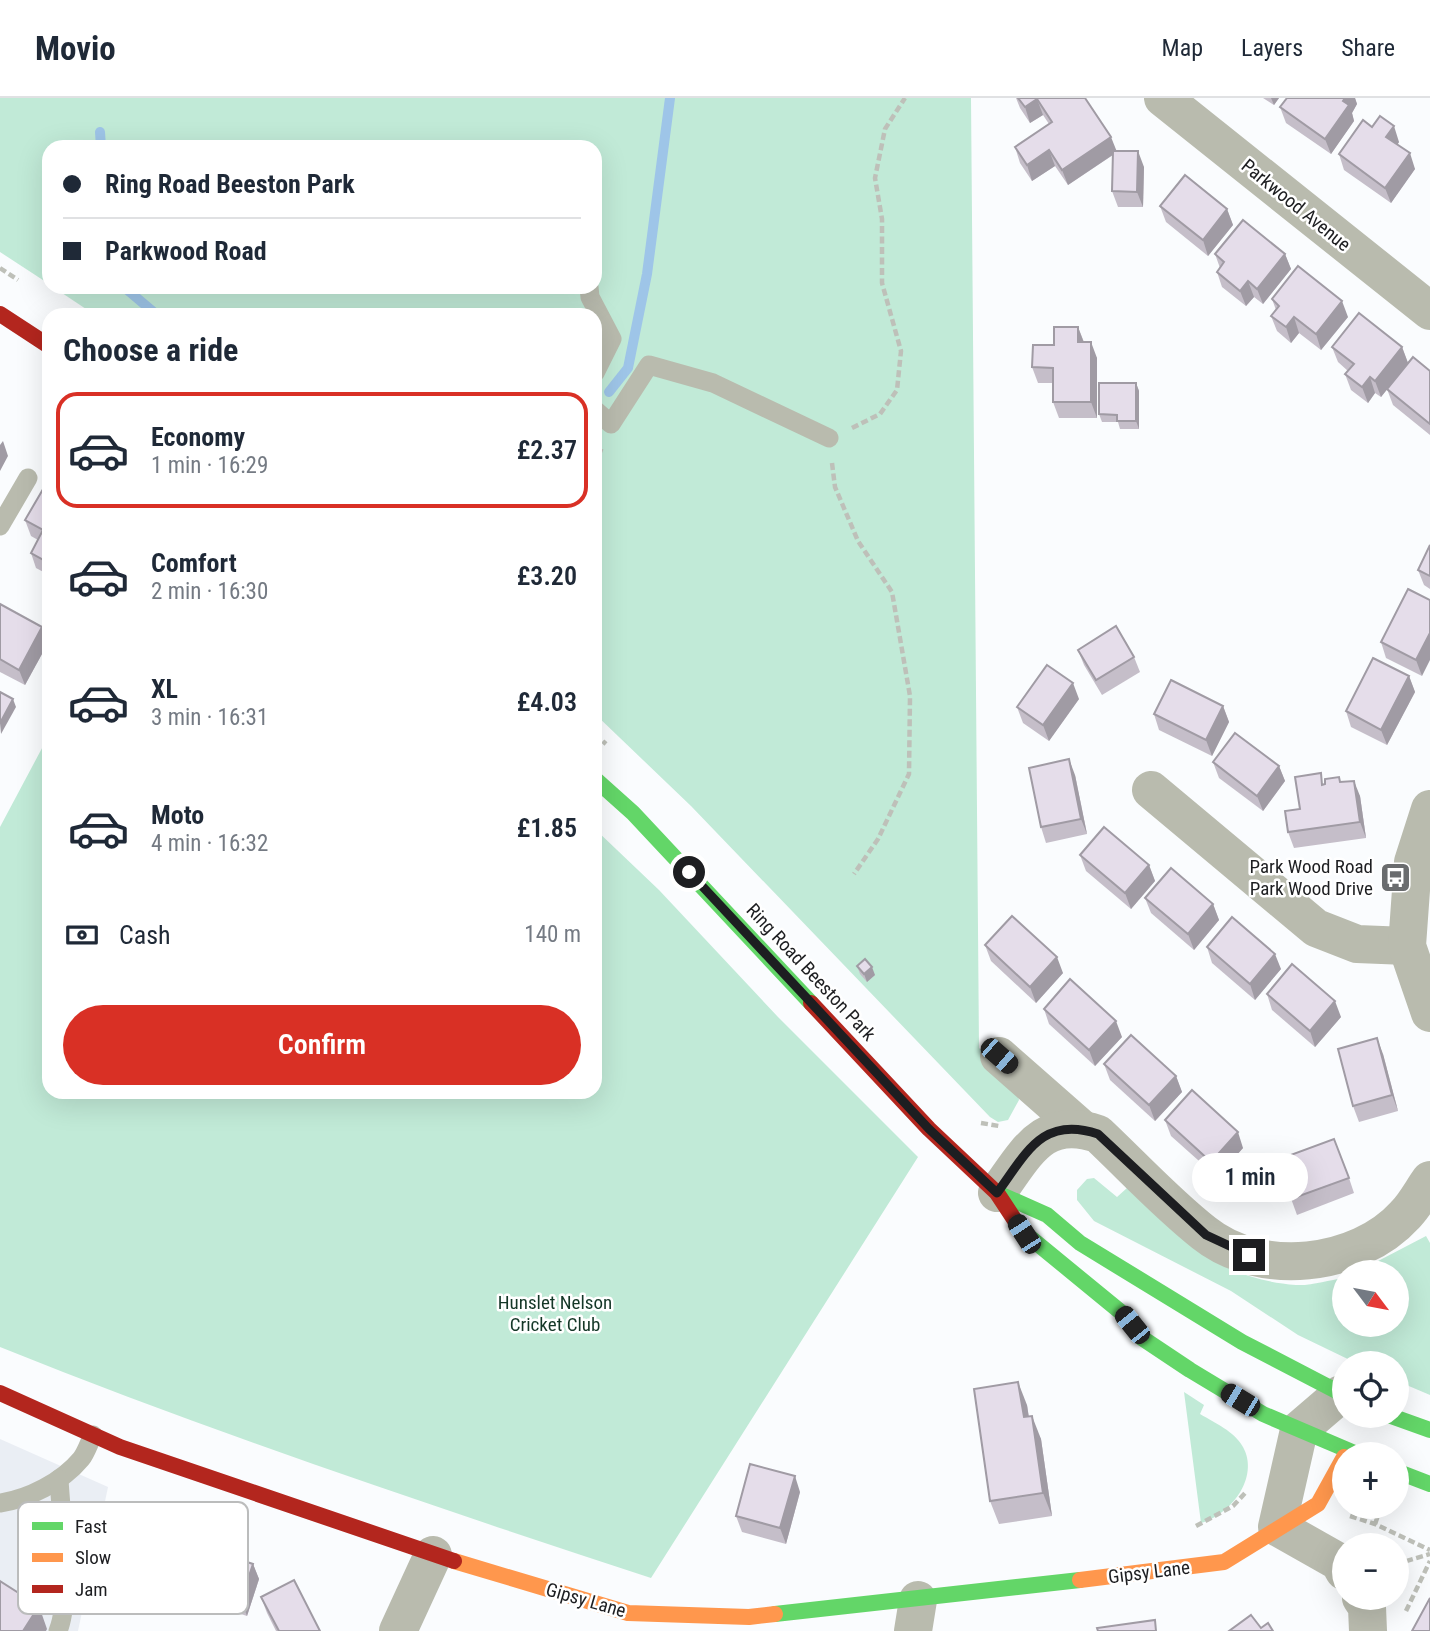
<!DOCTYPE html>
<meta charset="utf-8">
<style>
:root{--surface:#fff;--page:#f6f6f7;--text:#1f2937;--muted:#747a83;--line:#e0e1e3;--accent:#d93025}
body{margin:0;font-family:"Roboto Condensed",sans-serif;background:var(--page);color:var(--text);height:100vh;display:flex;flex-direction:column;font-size:26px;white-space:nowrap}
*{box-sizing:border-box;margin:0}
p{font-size:23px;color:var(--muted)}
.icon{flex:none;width:38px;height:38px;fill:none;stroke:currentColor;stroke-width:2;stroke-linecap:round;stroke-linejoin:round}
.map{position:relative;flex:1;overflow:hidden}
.panel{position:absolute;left:42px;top:210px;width:560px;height:791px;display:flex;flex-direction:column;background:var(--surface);border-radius:21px;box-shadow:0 7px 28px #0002}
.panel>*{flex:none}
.guide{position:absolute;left:42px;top:42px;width:560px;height:154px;border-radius:21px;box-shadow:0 7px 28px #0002;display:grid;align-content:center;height:154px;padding:0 21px;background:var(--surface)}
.needle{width:46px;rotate:122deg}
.controls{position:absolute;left:1332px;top:1162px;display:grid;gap:14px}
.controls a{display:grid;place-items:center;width:77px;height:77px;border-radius:50%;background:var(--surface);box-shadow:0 7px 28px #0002;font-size:35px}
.end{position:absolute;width:32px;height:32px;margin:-16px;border:9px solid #1d1e21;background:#fff;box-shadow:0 0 0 4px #fff}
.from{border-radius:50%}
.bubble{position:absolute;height:49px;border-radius:24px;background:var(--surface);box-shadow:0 7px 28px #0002;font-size:23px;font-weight:600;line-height:49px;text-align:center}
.car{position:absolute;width:21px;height:42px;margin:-21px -10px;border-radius:9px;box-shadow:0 0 5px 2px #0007;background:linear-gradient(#222 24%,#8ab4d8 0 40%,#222 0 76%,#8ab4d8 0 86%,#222 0)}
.guide b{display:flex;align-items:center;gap:24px;height:66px;font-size:26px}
.guide b+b{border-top:2px solid var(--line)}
.guide i{width:18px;height:18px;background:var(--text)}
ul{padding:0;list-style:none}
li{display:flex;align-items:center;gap:21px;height:116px;margin:0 14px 10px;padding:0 7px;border:4px solid transparent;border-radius:21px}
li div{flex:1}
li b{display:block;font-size:26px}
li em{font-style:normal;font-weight:600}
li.on{border-color:var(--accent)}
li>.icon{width:63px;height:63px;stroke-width:1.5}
h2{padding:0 21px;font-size:32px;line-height:84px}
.pay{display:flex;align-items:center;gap:18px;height:77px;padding:0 21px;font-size:26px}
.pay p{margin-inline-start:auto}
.primary-button{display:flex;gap:14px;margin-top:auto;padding:14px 21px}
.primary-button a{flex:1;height:80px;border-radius:42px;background:var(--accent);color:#fff;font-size:28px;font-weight:600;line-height:80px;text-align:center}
header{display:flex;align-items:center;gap:42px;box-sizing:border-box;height:98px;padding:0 35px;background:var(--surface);border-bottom:2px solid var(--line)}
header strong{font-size:33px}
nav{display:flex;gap:38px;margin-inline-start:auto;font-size:24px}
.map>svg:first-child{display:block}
.built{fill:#eaeef4}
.green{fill:#c1ead7}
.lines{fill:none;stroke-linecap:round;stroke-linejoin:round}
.stream{stroke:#9ec5e8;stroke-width:10}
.path{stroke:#bec0b9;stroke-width:4.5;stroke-dasharray:7 3.5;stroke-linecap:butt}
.lane{stroke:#b9bbae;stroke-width:19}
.street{stroke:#b9bbae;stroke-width:38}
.fast{stroke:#63d668;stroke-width:16}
.slow{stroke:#ff974d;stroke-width:16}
.jam{stroke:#b3261e;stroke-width:16}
.wall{fill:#c5bec9}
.shaded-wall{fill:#a09ba4}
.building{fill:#e5ddea;stroke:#a09ba4;stroke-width:2}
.route{stroke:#1d1e21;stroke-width:9}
.labels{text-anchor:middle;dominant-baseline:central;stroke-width:5;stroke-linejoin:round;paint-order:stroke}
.street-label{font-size:19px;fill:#1d1e21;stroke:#fff}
.poi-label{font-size:19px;fill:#1d1e21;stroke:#fff;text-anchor:end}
.park-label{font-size:19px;fill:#143727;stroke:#fff}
.key{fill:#fff;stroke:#bbbcbc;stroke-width:2}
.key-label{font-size:19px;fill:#1d1e21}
</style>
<header>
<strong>Movio</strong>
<nav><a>Map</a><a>Layers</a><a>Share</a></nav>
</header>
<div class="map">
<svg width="1430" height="1533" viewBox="0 0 1430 1533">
<rect width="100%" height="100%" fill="#fafcfe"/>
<polygon class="built" points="0,1341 108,1389 78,1533 0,1533"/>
<g class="green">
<polygon points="0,0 971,0 979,950 1015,984 1019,1002 1008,1022 998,1024 990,1019 691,708 595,616 595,217 95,217 53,189 595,189 595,49 49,49 49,186 0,154"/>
<path d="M 49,637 L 49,994 L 595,994 L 595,731 L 659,792 L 778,919 L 918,1059 L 651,1480 C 432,1408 214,1335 0,1249 L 0,729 Z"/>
<path d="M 1094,1080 L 1117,1099 L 1127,1090 C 1180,1140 1218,1181 1296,1187 C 1311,1188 1329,1182 1344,1180 L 1344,1227 L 1396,1227 L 1396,1174 L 1357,1174 L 1426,1138 L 1430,1145 L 1430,1297 L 1397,1283 L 1396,1265 L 1356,1265 L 1298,1237 L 1231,1193 L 1094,1123 L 1077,1102 L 1077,1092 L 1087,1081 Z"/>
<path d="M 1184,1294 L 1204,1307 L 1200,1316 C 1215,1325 1234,1333 1243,1349 C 1260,1380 1230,1417 1201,1425 Z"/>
</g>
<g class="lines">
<g class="stream">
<polyline points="100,34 101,49"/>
<polyline points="124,189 157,217"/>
<polyline points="609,294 628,270 647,176 670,0"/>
</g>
<g class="path">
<polyline points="0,170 18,182"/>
<polyline points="852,330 880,316 897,292 901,253 882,185 882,121 875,80 885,31 905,0"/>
<polyline points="832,365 835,389 858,443 892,494 910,598 909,676 878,741 854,776"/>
<polyline points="595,367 602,349"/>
<polyline points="595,636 606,646"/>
<polyline points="981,1025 999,1028"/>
<polyline points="1350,1418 1375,1426 1430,1452"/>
<polyline points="1375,1426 1381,1409"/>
<polyline points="1196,1428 1233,1408 1246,1394"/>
<polyline points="1396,1466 1430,1456"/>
<polyline points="1406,1513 1430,1463"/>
</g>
<g class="lane">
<polyline points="589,189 590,199 612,241 595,275"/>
<polyline points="595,312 611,326 649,267 713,285 829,340"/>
<polyline points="0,428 28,380"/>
<path d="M 0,1405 C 28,1401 62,1384 81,1361 C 86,1355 89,1345 93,1337"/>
<path d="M 58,1533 C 72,1499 61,1420 59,1381"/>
</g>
<g class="street">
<polyline points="1163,0 1430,213"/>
<polyline points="1151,692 1316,830 1357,846 1407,848"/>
<polyline points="1430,711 1413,764 1407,848 1430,915"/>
<polyline points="999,958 1082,1031"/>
<path d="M 997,1095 C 1026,1056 1042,1017 1098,1036 C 1133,1069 1167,1106 1204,1135 C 1260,1180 1358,1169 1405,1117 C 1415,1107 1422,1093 1430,1082"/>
<polyline points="1341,1296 1299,1332 1277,1429 1339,1464 1344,1473"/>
<polyline points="1361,1500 1367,1509 1368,1533"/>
<polyline points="398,1533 433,1457"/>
<polyline points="913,1533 918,1502"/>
</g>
<g class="fast">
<polyline points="595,681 633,715 811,905"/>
<polyline points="997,1095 1047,1117 1080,1145 1242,1244 1344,1297"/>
<polyline points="1022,1133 1122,1215 1142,1240 1190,1272 1263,1316 1357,1356"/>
<polyline points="1391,1318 1430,1332"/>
<polyline points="1396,1373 1430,1386"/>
<polyline points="775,1516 1080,1482"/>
</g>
<g class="slow">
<polyline points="454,1463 628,1515 749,1519 775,1516"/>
<polyline points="1080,1482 1224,1464 1318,1406 1344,1359"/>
</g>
<g class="jam">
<polyline points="0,216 49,248"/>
<polyline points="811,905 929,1031 997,1095 1022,1133"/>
<polyline points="0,1295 120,1349 454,1463"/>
</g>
</g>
<g class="wall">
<polygon points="1016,0 1085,0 1116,53 1144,69 1143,109 1118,109 1112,93 1113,57 1068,87 1055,68 1032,83 1020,65 1015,49 1049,26 1043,17 1030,25 1020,10"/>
<polygon points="1263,0 1279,0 1274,7"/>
<polygon points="1287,0 1355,0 1357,6 1352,15 1354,23 1331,56 1286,25 1280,9"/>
<polygon points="1372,29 1399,44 1397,47 1415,71 1391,105 1344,72 1339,56"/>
<polygon points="1160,108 1227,111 1233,127 1208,158 1166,124"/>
<polygon points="1215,156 1285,156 1291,171 1263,206 1254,199 1246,208 1222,189 1217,174 1220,170"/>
<polygon points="1272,201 1348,219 1321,252 1299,235 1291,245 1277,233 1271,218 1276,212"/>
<polygon points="1078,229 1084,244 1097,260 1097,320 1059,320 1053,304 1053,285 1038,285 1032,269 1054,247"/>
<polygon points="1332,249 1402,249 1408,265 1381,299 1375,295 1368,305 1351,292 1345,276 1348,273 1338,264"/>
<polygon points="1430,273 1430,337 1393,307 1387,291"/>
<polygon points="1136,285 1139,293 1139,331 1120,331 1118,324 1102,324 1099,316"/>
<polygon points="49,381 49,477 36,470 31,455 38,442 31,438 25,422"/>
<polygon points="1430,447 1430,491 1424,487 1418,472"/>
<polygon points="1408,491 1422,578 1386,560 1381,544"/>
<polygon points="0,506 42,529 48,545 25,587 0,574"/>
<polygon points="1078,552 1134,559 1140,574 1102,597 1084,567"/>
<polygon points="1409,578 1415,594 1387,647 1351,629 1346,613"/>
<polygon points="1079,601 1049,643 1023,625 1017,609"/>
<polygon points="1223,608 1229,624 1212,658 1159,632 1154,616"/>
<polygon points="1213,664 1279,668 1285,683 1263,713 1219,680"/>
<polygon points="1075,677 1087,736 1046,745 1041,729"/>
<polygon points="1341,684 1360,698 1366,740 1294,750 1288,734 1300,711 1325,687"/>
<polygon points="1080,757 1149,767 1155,783 1131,811 1086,773"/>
<polygon points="1145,800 1213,806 1219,822 1194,852 1151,815"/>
<polygon points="985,847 1063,875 1036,905 991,863"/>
<polygon points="1207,849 1281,871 1255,902 1212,865"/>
<polygon points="857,868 875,877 867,884 860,876"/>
<polygon points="1267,896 1341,919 1315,949 1272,912"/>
<polygon points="1044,911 1122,939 1095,968 1049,926"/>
<polygon points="1383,956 1398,1013 1359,1024 1353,1008"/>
<polygon points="1104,966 1176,978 1182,994 1155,1023 1110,982"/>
<polygon points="1165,1022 1243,1050 1217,1079 1171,1038"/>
<polygon points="1277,1062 1349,1080 1354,1095 1297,1117"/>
<polygon points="1027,1307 1029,1319 1041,1341 1052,1418 999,1426 990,1403"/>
<polygon points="800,1394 786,1446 742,1434 736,1418"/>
<polygon points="177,1439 183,1454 171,1492 92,1467 86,1451"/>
<polygon points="253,1466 259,1481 247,1518 189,1499 183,1483"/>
<polygon points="261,1499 320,1533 276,1533 267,1515"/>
</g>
<g class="shaded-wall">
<polygon points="1271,0 1279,0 1274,7"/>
<polygon points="1345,0 1355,0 1357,6 1352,15 1354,23 1331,56 1325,41"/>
<polygon points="1037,1 1043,17 1030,25 1025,9"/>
<polygon points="1394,28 1399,44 1392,55 1386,39"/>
<polygon points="1111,39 1117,54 1068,87 1062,72"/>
<polygon points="1049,52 1055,68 1032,83 1027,67"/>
<polygon points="1138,53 1144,69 1143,109 1137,94"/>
<polygon points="1410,55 1415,71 1391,105 1385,90"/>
<polygon points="1227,111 1233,127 1208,158 1203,142"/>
<polygon points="1285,156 1291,171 1263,206 1257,191"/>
<polygon points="1248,183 1254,199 1246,208 1240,193"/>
<polygon points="1342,203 1348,219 1321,252 1316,236"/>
<polygon points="1294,219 1299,235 1291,245 1286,229"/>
<polygon points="1078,229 1084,245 1078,244"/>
<polygon points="1091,244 1097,260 1097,320 1091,304"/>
<polygon points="1402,249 1408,265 1381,299 1375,283"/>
<polygon points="1370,279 1375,295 1368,305 1362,289"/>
<polygon points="1136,285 1139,293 1139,331 1136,323"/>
<polygon points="3,343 8,358 0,373 0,347"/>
<polygon points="42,529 48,545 25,587 19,572"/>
<polygon points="1430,535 1430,562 1422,578 1416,562"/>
<polygon points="1409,578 1415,594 1387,647 1381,632"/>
<polygon points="1073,585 1079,601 1049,643 1043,627"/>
<polygon points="13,601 16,609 1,636 0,625"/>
<polygon points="1223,608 1229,624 1212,658 1206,642"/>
<polygon points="1069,661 1075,677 1087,736 1081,721"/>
<polygon points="1279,668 1285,683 1263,713 1257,698"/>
<polygon points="1354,683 1360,698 1366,740 1360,724"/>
<polygon points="1149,767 1155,783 1131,811 1125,795"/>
<polygon points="1213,806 1219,822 1194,852 1188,836"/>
<polygon points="1275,856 1281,871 1255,902 1250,886"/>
<polygon points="1057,859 1063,875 1036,905 1030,889"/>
<polygon points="872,869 875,877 867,884 864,876"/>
<polygon points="1335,903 1341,919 1315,949 1310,933"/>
<polygon points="1116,923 1122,939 1095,968 1089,952"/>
<polygon points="1377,940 1383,956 1398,1013 1392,997"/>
<polygon points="1176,978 1182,994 1155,1023 1149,1007"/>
<polygon points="1238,1034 1243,1050 1217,1079 1211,1064"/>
<polygon points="1018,1284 1027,1307 1032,1342 1024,1319"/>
<polygon points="1032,1318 1041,1341 1052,1418 1043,1395"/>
<polygon points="795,1378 800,1394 786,1446 780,1430"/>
<polygon points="177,1439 183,1454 171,1492 165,1476"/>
<polygon points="253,1466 259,1481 247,1518 241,1502"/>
<polygon points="39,1508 47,1531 46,1533 23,1533"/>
</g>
<g class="building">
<polygon points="1018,0 1085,0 1111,39 1062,72 1049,52 1027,67 1015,49 1052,24 1037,1 1025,9"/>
<polygon points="1287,0 1345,0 1343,3 1349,7 1325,41 1280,9"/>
<polygon points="1380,18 1394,28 1386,39 1410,55 1385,90 1339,56 1363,22 1372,29"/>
<polygon points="1113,53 1138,53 1137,94 1112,93"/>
<polygon points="1185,77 1227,111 1203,142 1160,108"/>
<polygon points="1243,122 1285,156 1257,191 1248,183 1240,193 1217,174 1224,164 1215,156"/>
<polygon points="1298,168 1342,203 1316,236 1294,219 1286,229 1271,218 1279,208 1272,201"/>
<polygon points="1359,215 1402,249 1375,283 1370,279 1362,289 1345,276 1354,266 1332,249"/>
<polygon points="1054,229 1078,229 1078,244 1091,244 1091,304 1053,304 1053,270 1032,269 1033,247 1054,247"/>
<polygon points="1413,259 1430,273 1430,326 1387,291"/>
<polygon points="1099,285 1136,285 1136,323 1117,323 1117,317 1099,316"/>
<polygon points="49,381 49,465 31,455 43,432 25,422"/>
<polygon points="1430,447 1430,478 1418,472"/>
<polygon points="1408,491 1430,502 1430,535 1416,562 1381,544"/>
<polygon points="0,506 42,529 19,572 0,561"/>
<polygon points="1116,528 1134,559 1096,582 1078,552"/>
<polygon points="1373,560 1409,578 1381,632 1346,613"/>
<polygon points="1047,567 1073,585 1043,627 1017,609"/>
<polygon points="1171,582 1223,608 1206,642 1154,616"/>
<polygon points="0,594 13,601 0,625"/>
<polygon points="1235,635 1279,668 1257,698 1213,664"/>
<polygon points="1069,661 1081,721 1041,729 1029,670"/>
<polygon points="1321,675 1322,687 1325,686 1325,681 1339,679 1340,684 1354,683 1360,724 1288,734 1285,713 1300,711 1295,679"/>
<polygon points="1104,729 1149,767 1125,795 1080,757"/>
<polygon points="1171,770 1213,806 1188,836 1145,800"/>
<polygon points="1012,818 1057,859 1030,889 985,847"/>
<polygon points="1232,819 1275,856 1250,886 1207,849"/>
<polygon points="865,861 872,869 864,876 857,868"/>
<polygon points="1292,866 1335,903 1310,933 1267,896"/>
<polygon points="1070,881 1116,923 1089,952 1044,911"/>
<polygon points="1131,937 1176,978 1149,1007 1104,966"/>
<polygon points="1377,940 1392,997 1353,1008 1338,951"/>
<polygon points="1192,992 1238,1034 1211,1064 1165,1022"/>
<polygon points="1334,1041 1349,1080 1291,1101 1277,1062"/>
<polygon points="1018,1284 1024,1319 1032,1318 1043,1395 990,1403 974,1291"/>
<polygon points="750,1366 795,1378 780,1430 736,1418"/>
<polygon points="194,1447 253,1466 241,1502 183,1483"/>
<polygon points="294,1482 320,1533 279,1533 261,1499"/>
<polygon points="0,1483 39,1508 23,1533 0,1533"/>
<polygon points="1430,1500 1430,1533 1412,1533"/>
<polygon points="1251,1517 1261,1530 1268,1525 1273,1533 1229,1533"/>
<polygon points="1155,1522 1156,1533 1098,1533 1097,1530"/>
</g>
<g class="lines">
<path class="route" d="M 689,774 L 929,1031 L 997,1095 C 1026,1056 1042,1017 1098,1036 L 1206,1137 L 1249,1157"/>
</g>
<defs>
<symbol id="bus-square" viewBox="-11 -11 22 22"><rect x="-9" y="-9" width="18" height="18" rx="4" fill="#6a6c6e" stroke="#fff"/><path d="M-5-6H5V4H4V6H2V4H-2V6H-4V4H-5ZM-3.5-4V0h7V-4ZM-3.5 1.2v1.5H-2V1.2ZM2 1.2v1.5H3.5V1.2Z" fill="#fff"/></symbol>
</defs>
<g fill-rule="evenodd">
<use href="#bus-square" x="1378" y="762" width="35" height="35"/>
</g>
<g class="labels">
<g class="street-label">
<text transform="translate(1296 107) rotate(39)">Parkwood Avenue</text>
<text transform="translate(811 874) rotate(47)">Ring Road Beeston Park</text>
<text transform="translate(1149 1474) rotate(-7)">Gipsy Lane</text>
<text transform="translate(586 1502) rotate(16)">Gipsy Lane</text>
</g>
<g class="poi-label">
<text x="1373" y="768">Park Wood Road<tspan x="1373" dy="22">Park Wood Drive</tspan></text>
</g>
<g class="park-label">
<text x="555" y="1204">Hunslet Nelson<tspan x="555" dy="22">Cricket Club</tspan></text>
</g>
</g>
<rect x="18" y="1404" width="230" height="112" rx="10" class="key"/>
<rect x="32" y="1424" width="31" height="8" fill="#63d668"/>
<rect x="32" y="1455" width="31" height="9" fill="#ff974d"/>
<rect x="32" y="1487" width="31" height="8" fill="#b3261e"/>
<g class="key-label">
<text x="75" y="1435">Fast</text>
<text x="75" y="1466">Slow</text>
<text x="75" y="1498">Jam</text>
</g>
</svg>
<div class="controls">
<a><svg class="needle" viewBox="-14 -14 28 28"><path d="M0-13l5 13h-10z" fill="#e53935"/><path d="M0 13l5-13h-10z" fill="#747a83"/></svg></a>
<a><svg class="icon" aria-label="locate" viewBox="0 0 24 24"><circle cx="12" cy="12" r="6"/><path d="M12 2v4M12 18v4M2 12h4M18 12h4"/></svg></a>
<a>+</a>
<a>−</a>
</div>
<i class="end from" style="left:689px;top:774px"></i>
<i class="end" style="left:1249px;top:1157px"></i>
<div class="bubble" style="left:1192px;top:1055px;width:116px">1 min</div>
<i class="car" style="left:999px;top:958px;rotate:131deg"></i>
<i class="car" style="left:1024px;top:1136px;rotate:327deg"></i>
<i class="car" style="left:1132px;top:1227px;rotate:321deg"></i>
<i class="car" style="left:1240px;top:1302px;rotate:301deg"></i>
<div class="guide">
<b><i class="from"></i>Ring Road Beeston Park</b>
<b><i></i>Parkwood Road</b>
</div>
<section class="panel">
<h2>Choose a ride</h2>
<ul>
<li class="on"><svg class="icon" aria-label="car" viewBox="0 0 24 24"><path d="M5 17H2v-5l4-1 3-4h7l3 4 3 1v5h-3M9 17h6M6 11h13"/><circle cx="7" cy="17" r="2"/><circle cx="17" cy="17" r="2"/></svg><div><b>Economy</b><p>1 min · 16:29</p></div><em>£2.37</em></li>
<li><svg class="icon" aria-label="car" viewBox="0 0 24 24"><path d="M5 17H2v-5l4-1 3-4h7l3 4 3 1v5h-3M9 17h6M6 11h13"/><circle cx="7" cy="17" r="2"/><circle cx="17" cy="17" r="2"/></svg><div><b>Comfort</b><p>2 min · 16:30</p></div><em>£3.20</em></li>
<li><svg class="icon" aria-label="car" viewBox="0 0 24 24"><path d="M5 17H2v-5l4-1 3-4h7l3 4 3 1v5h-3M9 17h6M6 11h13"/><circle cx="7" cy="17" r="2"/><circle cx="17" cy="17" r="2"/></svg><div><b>XL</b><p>3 min · 16:31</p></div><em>£4.03</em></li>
<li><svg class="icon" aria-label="car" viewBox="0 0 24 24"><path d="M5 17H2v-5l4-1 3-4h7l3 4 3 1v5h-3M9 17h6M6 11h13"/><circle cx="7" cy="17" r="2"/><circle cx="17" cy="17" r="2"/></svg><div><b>Moto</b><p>4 min · 16:32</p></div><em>£1.85</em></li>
</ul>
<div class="pay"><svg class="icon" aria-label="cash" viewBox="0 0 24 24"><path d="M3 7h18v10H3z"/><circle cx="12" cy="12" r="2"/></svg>Cash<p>140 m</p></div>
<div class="primary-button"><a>Confirm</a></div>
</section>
</div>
